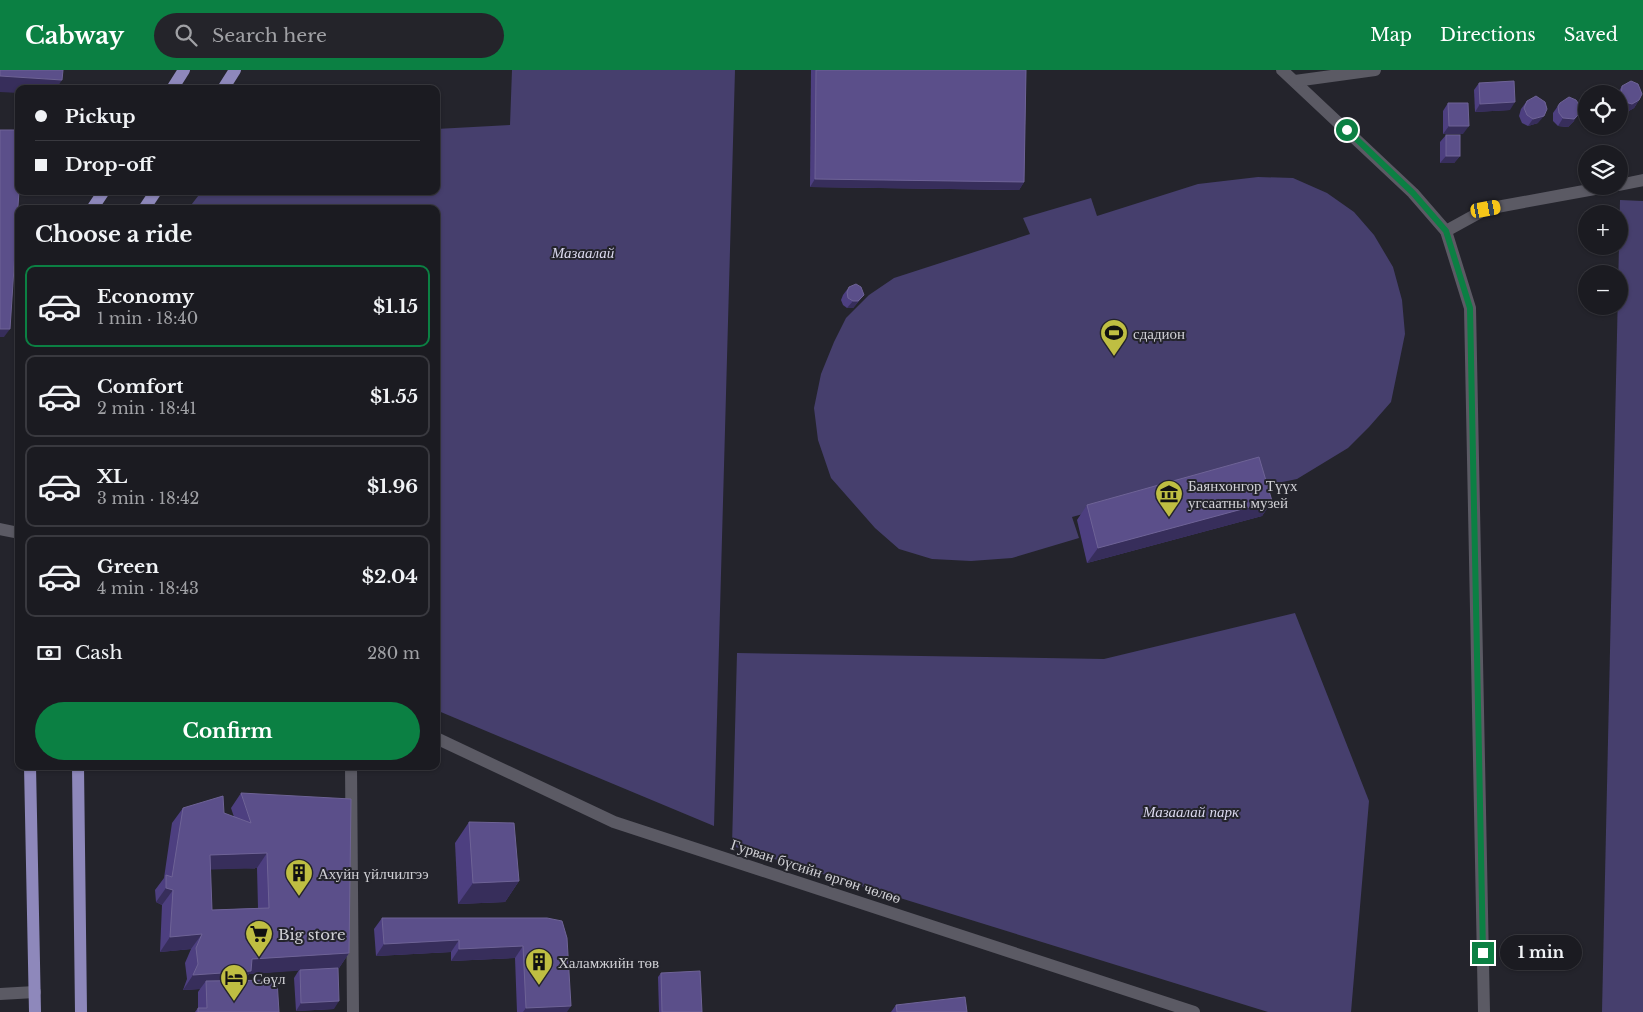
<!DOCTYPE html>
<meta charset="utf-8">
<style>
:root{--surface:#1b1b21;--page:#24242a;--text:#f1f3f6;--muted:#a0a1a5;--line:#39393f;--accent:#0b8043}
body{margin:0;font-family:"Libre Baskerville",serif;background:var(--page);color:var(--text);height:100vh;display:flex;flex-direction:column;font-size:19px;white-space:nowrap}
*{box-sizing:border-box;margin:0}
p{font-size:16px;color:var(--muted)}
.icon{flex:none;width:28px;height:28px;fill:none;stroke:currentColor;stroke-width:2;stroke-linecap:round;stroke-linejoin:round}
.map{position:relative;flex:1;overflow:hidden}
.sheet{position:absolute;left:15px;top:135px;width:425px;height:565px;display:flex;flex-direction:column;background:var(--surface);border-radius:10px;box-shadow:0 1px 4px #0004,0 0 0 1px var(--line)}
.sheet>*{flex:none}
.guide{position:absolute;left:15px;top:15px;width:425px;height:110px;border-radius:10px;box-shadow:0 1px 4px #0004,0 0 0 1px var(--line);display:grid;align-content:center;height:110px;padding:0 20px;background:var(--surface)}
.buttons{position:absolute;left:1578px;top:15px;display:grid;gap:10px}
.buttons a{display:grid;place-items:center;width:50px;height:50px;border-radius:50%;background:var(--surface);box-shadow:0 1px 4px #0004,0 0 0 1px var(--line);font-size:25px}
.end{position:absolute;width:22px;height:22px;margin:-11px;border:6px solid #0b8043;background:#fff;box-shadow:0 0 0 2px #fff}
.from{border-radius:50%}
.bubble{position:absolute;height:35px;border-radius:18px;background:var(--surface);box-shadow:0 1px 4px #0004,0 0 0 1px var(--line);font-size:16px;font-weight:700;line-height:35px;text-align:center}
.car{position:absolute;width:15px;height:30px;margin:-15px -8px;border-radius:6px;box-shadow:0 0 4px 1px #0007;background:linear-gradient(#f5c518 24%,#345 0 40%,#f5c518 0 76%,#345 0 86%,#f5c518 0)}
.guide b{display:flex;align-items:center;gap:18px;height:48px;font-size:19px}
.guide b+b{border-top:1px solid var(--line)}
.guide i{width:12px;height:12px;background:var(--text)}
ul{padding:0;list-style:none}
li{display:flex;align-items:center;gap:15px;height:82px;margin:0 10px 8px;padding:0 10px;border:2px solid var(--line);border-radius:10px}
li div{flex:1}
li b{display:block;font-size:19px}
li em{font-style:normal;font-weight:700}
li.selected{border-color:var(--accent)}
li>.icon{width:45px;height:45px;stroke-width:1.5}
h2{padding:0 20px;font-size:22px;line-height:60px}
.pay{display:flex;align-items:center;gap:12px;height:55px;padding:0 20px;font-size:19px}
.pay p{margin-inline-start:auto}
.cta{display:flex;gap:10px;margin-top:auto;padding:10px 20px}
.cta a{flex:1;height:58px;border-radius:30px;background:var(--accent);color:#fff;font-size:20px;font-weight:700;line-height:58px;text-align:center}
header{display:flex;align-items:center;gap:30px;box-sizing:border-box;height:70px;padding:0 25px;background:var(--accent);color:#fff}
header strong{font-size:24px}
nav{display:flex;gap:28px;margin-inline-start:auto;font-size:18px}
.search{width:350px;height:45px;background:var(--page);display:flex;align-items:center;gap:12px;box-sizing:border-box;padding:0 18px;border-radius:28px;color:var(--muted);font-size:19px}
.map>svg:first-child{display:block}
.green{fill:#463f6d}
.lines{fill:none;stroke-linecap:round;stroke-linejoin:round}
.minor{stroke:#5b5a64;stroke-width:12}
.major{stroke:#8e88bb;stroke-width:12}
.wall{fill:#4d3f80;fill-rule:evenodd}
.shaded-wall{fill:#372e5b}
.building{fill:#5b4f8a;stroke:#6e6396;fill-rule:evenodd}
.route{stroke:#0b8043;stroke-width:6}
.labels{text-anchor:middle;dominant-baseline:central;stroke-width:4;stroke-linejoin:round;paint-order:stroke}
.park-label{font-size:15px;font-style:italic;fill:#dbd9ee;stroke:#24242c}
.poi-label{font-size:15px;fill:#d1d1d6;stroke:#24242c;text-anchor:start}
.street-label{font-size:15px;fill:#d1d1d6;stroke:#24242c}
</style>
<header>
<strong>Cabway</strong>
<div class="search"><svg class="icon" aria-label="search" viewBox="0 0 24 24"><circle cx="10" cy="10" r="6"/><path d="M15 15l6 6"/></svg>Search here</div>
<nav><a>Map</a><a>Directions</a><a>Saved</a></nav>
</header>
<div class="map">
<svg width="1643" height="942" viewBox="0 0 1643 942">
<rect width="100%" height="100%" fill="#24242c"/>
<g class="green">
<polygon points="512,0 735,0 714,756 436,640 436,139 188,139 202,121 436,121 436,59 510,55"/>
<polygon points="1258,107 1293,108 1327,123 1354,142 1374,165 1393,197 1402,230 1405,264 1391,332 1369,357 1348,378 1297,409 1257,417 1251,398 1072,447 1079,468 1012,488 971,491 932,489 899,479 875,458 831,408 818,370 814,338 821,304 834,272 846,248 869,225 894,208 1030,164 1023,148 1091,128 1097,146 1198,114"/>
<polygon points="1620,130 1643,131 1643,942 1602,942"/>
<polygon points="1295,543 1369,731 1351,942 1268,942 732,776 737,583 1104,589"/>
</g>
<g class="lines">
<g class="minor">
<polyline points="1282,0 1413,123 1446,161 1470,238 1484,942"/>
<polyline points="1295,11 1375,0"/>
<polyline points="1619,115 1643,110"/>
<polyline points="1446,161 1486,139 1611,116"/>
<polyline points="0,459 19,463"/>
<polyline points="436,668 614,752 1194,942"/>
<polyline points="351,696 353,942"/>
<polyline points="0,924 35,922"/>
</g>
<g class="major">
<polyline points="172,19 184,0"/>
<polyline points="223,19 235,0"/>
<polyline points="92,139 104,121"/>
<polyline points="144,139 156,121"/>
<polyline points="30,696 35,942"/>
<polyline points="78,696 81,942"/>
</g>
</g>
<g class="wall">
<polygon points="811,0 1026,0 1024,112 1019,120 810,117"/>
<polygon points="1479,13 1510,40 1475,42 1474,20"/>
<polygon points="1622,16 1639,30 1634,38 1627,42 1620,40 1619,39 1619,24 1617,24"/>
<polygon points="1527,31 1538,53 1528,56 1522,53 1519,46 1521,39"/>
<polygon points="1448,33 1463,64 1443,64 1443,41"/>
<polygon points="1560,33 1574,51 1568,57 1558,56 1553,51 1553,43"/>
<polygon points="1446,65 1460,86 1454,93 1440,93 1440,72"/>
<polygon points="849,217 864,225 853,238 847,238 843,235 841,230 843,225"/>
<polygon points="1272,431 1262,446 1087,493 1077,450 1087,435"/>
<path d="M 241,723 L 349,883 L 339,898 L 335,898 L 334,939 L 296,941 L 294,908 L 299,900 L 249,904 L 245,910 L 279,942 L 195,942 L 198,938 L 198,922 L 200,919 L 183,920 L 187,909 L 185,893 L 191,879 L 160,882 L 162,835 L 156,832 L 155,820 L 164,808 L 172,753 L 183,738 L 224,743 L 234,747 L 231,738 ZM 257,798 L 258,838 L 212,840 L 210,799 Z"/>
<polygon points="469,752 519,811 505,832 458,834 455,773"/>
<polygon points="382,848 547,848 567,942 517,942 515,888 451,891 451,882 376,886 374,859"/>
<polygon points="661,903 702,942 659,942 658,907"/>
<polygon points="896,935 967,942 891,942"/>
</g>
<g class="shaded-wall">
<polygon points="0,6 62,10 56,19 19,19 19,23 0,22"/>
<polygon points="1639,30 1634,38 1627,42 1620,40 1625,32"/>
<polygon points="1515,32 1510,40 1475,42 1480,34"/>
<polygon points="1579,44 1574,51 1568,57 1558,56 1563,48"/>
<polygon points="1544,46 1538,53 1528,56 1533,49"/>
<polygon points="1449,56 1469,56 1463,64 1443,64"/>
<polygon points="1446,86 1460,86 1454,93 1440,93"/>
<polygon points="815,109 1024,112 1019,120 810,117"/>
<polygon points="864,225 853,238 847,238 853,231"/>
<polygon points="0,259 10,259 4,267 0,267"/>
<polygon points="1272,431 1262,446 1087,493 1098,478"/>
<polygon points="267,783 257,798 200,800 210,785"/>
<polygon points="519,811 505,832 458,834 473,813"/>
<polygon points="166,818 173,820 162,835 156,832"/>
<polygon points="202,864 191,879 160,882 170,867"/>
<polygon points="459,870 451,882 376,886 384,874"/>
<polygon points="523,876 515,888 451,891 459,879"/>
<polygon points="349,883 339,898 249,904 240,916 206,911 200,919 183,920 193,905 252,889"/>
<polygon points="339,931 334,939 296,941 301,933"/>
<polygon points="571,936 567,942 523,942 526,938"/>
</g>
<g class="building">
<polygon points="0,0 63,0 62,10 0,6"/>
<polygon points="816,0 1026,0 1024,112 815,109"/>
<polygon points="1514,11 1515,32 1480,34 1479,13"/>
<polygon points="1631,11 1638,14 1642,24 1639,30 1632,34 1625,32 1621,27 1622,16"/>
<polygon points="1536,26 1545,32 1547,39 1544,46 1533,49 1527,45 1524,38 1527,31"/>
<polygon points="1569,27 1576,30 1580,36 1579,44 1574,49 1563,48 1559,43 1558,36 1560,33"/>
<polygon points="1448,33 1468,33 1469,56 1449,56"/>
<polygon points="0,60 19,60 19,121 10,259 0,259"/>
<rect x="1446" y="65" width="14" height="21"/>
<polygon points="856,214 861,217 864,225 858,231 853,231 848,228 847,222 849,217"/>
<polygon points="1259,387 1272,431 1098,478 1087,435"/>
<path d="M 241,723 L 351,729 L 349,883 L 252,889 L 251,901 L 193,905 L 198,894 L 196,878 L 202,864 L 170,867 L 173,820 L 166,818 L 166,805 L 172,807 L 183,738 L 223,726 L 224,743 L 251,753 ZM 267,783 L 269,838 L 212,840 L 210,785 Z"/>
<polygon points="469,752 514,753 519,811 473,813"/>
<polygon points="382,848 547,848 562,851 567,868 571,936 526,938 523,876 459,879 459,870 384,874"/>
<polygon points="338,898 339,931 301,933 300,900"/>
<polygon points="700,901 702,942 662,942 661,903"/>
<polygon points="277,910 279,942 198,942 198,938 207,938 206,911"/>
<polygon points="965,927 967,942 897,942 896,935"/>
</g>
<g class="lines">
<polyline class="route" points="1347,60 1413,123 1446,161 1470,238 1483,883"/>
</g>
<defs>
<symbol id="stadium-pin" viewBox="-11 -11 22 30"><path d="M0 17L-7.5 6A9.5 9.5 0 1 1 7.5 6Z" fill="#bfbe42" stroke="#24242c"/><path d="M0-5a6.5 5 0 1 0 0 10a6.5 5 0 1 0 0-10ZM-3.5-1.8h7v3.6h-7Z" fill="#111"/></symbol>
<symbol id="museum-pin" viewBox="-11 -11 22 30"><path d="M0 17L-7.5 6A9.5 9.5 0 1 1 7.5 6Z" fill="#bfbe42" stroke="#24242c"/><path d="M0-6L6-3V-2H-6V-3ZM-5-1h2V3h-2ZM-1-1h2V3h-2ZM3-1h2V3H3ZM-6 4H6V6H-6Z" fill="#111"/></symbol>
<symbol id="building-pin" viewBox="-11 -11 22 30"><path d="M0 17L-7.5 6A9.5 9.5 0 1 1 7.5 6Z" fill="#bfbe42" stroke="#24242c"/><path d="M-4-6H4V6H1V3H-1V6H-4ZM-2.5-4.3h1.7v1.8h-1.7ZM.8-4.3h1.7v1.8H.8ZM-2.5-1h1.7V.8h-1.7ZM.8-1h1.7V.8H.8Z" fill="#111"/></symbol>
<symbol id="supermarket-pin" viewBox="-11 -11 22 30"><path d="M0 17L-7.5 6A9.5 9.5 0 1 1 7.5 6Z" fill="#bfbe42" stroke="#24242c"/><path d="M-6-5.5h2.5l.6 2H6L4.5 2H-2.5L-4.4-4H-6ZM-1.5 3.2a1.3 1.3 0 1 0 .1 0ZM3 3.2a1.3 1.3 0 1 0 .1 0Z" fill="#111"/></symbol>
<symbol id="hotel-pin" viewBox="-11 -11 22 30"><path d="M0 17L-7.5 6A9.5 9.5 0 1 1 7.5 6Z" fill="#bfbe42" stroke="#24242c"/><path d="M-6-4.5h1.5V1H6V5H4.5V3h-9V5H-6ZM-4 0a1.8 1.8 0 1 1 3.6 0ZM.5 0V-2.5h3Q6-2.5 6 0Z" fill="#111"/></symbol>
</defs>
<g fill-rule="evenodd">
<use href="#stadium-pin" x="1098" y="247" width="32" height="43"/>
<use href="#museum-pin" x="1153" y="408" width="32" height="43"/>
<use href="#building-pin" x="283" y="787" width="32" height="43"/>
<use href="#supermarket-pin" x="243" y="848" width="32" height="43"/>
<use href="#building-pin" x="523" y="876" width="32" height="43"/>
<use href="#hotel-pin" x="218" y="892" width="32" height="43"/>
</g>
<g class="labels">
<g class="park-label">
<text x="583" y="182">Мазаалай</text>
<text x="1191" y="741">Мазаалай парк</text>
</g>
<g class="poi-label">
<text x="1133" y="263">сдадион</text>
<text x="1188" y="415">Баянхонгор Түүх<tspan x="1188" dy="17">угсаатны музей</tspan></text>
<text x="318" y="803">Ахуйн үйлчилгээ</text>
<text x="278" y="864">Big store</text>
<text x="558" y="892">Халамжийн төв</text>
<text x="253" y="908">Сөүл</text>
</g>
<g class="street-label">
<text transform="translate(816 801) rotate(18)">Гурван бүсийн өргөн чөлөө</text>
</g>
</g>
</svg>
<div class="buttons">
<a><svg class="icon" aria-label="locate" viewBox="0 0 24 24"><circle cx="12" cy="12" r="6"/><path d="M12 2v4M12 18v4M2 12h4M18 12h4"/></svg></a>
<a><svg class="icon" aria-label="layers" viewBox="0 0 24 24"><path d="M12 4l9 5-9 5-9-5zM3 14l9 5 9-5"/></svg></a>
<a>+</a>
<a>−</a>
</div>
<i class="end from" style="left:1347px;top:60px"></i>
<i class="end" style="left:1483px;top:883px"></i>
<div class="bubble" style="left:1500px;top:865px;width:82px">1 min</div>
<i class="car" style="left:1486px;top:139px;rotate:80deg"></i>
<div class="guide">
<b><i class="from"></i>Pickup</b>
<b><i></i>Drop-off</b>
</div>
<section class="sheet">
<h2>Choose a ride</h2>
<ul>
<li class="selected"><svg class="icon" aria-label="car" viewBox="0 0 24 24"><path d="M5 17H2v-5l4-1 3-4h7l3 4 3 1v5h-3M9 17h6M6 11h13"/><circle cx="7" cy="17" r="2"/><circle cx="17" cy="17" r="2"/></svg><div><b>Economy</b><p>1 min · 18:40</p></div><em>$1.15</em></li>
<li><svg class="icon" aria-label="car" viewBox="0 0 24 24"><path d="M5 17H2v-5l4-1 3-4h7l3 4 3 1v5h-3M9 17h6M6 11h13"/><circle cx="7" cy="17" r="2"/><circle cx="17" cy="17" r="2"/></svg><div><b>Comfort</b><p>2 min · 18:41</p></div><em>$1.55</em></li>
<li><svg class="icon" aria-label="car" viewBox="0 0 24 24"><path d="M5 17H2v-5l4-1 3-4h7l3 4 3 1v5h-3M9 17h6M6 11h13"/><circle cx="7" cy="17" r="2"/><circle cx="17" cy="17" r="2"/></svg><div><b>XL</b><p>3 min · 18:42</p></div><em>$1.96</em></li>
<li><svg class="icon" aria-label="car" viewBox="0 0 24 24"><path d="M5 17H2v-5l4-1 3-4h7l3 4 3 1v5h-3M9 17h6M6 11h13"/><circle cx="7" cy="17" r="2"/><circle cx="17" cy="17" r="2"/></svg><div><b>Green</b><p>4 min · 18:43</p></div><em>$2.04</em></li>
</ul>
<div class="pay"><svg class="icon" aria-label="cash" viewBox="0 0 24 24"><path d="M3 7h18v10H3z"/><circle cx="12" cy="12" r="2"/></svg>Cash<p>280 m</p></div>
<div class="cta"><a>Confirm</a></div>
</section>
</div>
